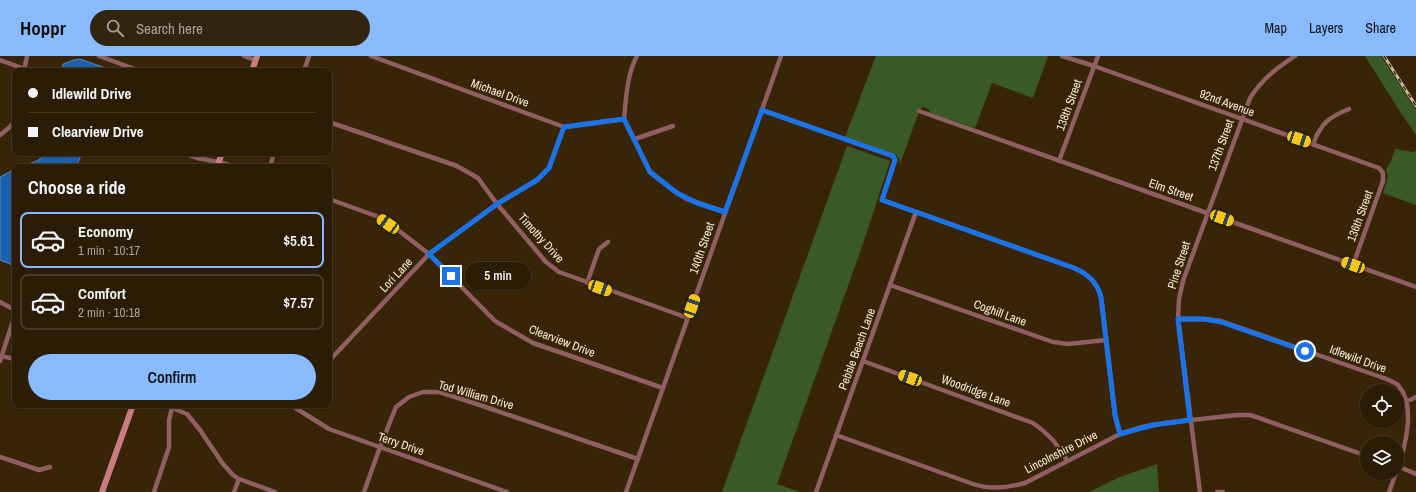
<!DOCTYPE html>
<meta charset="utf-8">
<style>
:root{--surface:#2a1c05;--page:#32250f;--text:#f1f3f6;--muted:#a5a19a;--line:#463a27;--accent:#88bafc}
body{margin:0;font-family:"Archivo Narrow",sans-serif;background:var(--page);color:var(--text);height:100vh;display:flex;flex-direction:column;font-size:15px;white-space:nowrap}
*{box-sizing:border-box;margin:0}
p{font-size:13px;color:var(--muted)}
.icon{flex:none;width:22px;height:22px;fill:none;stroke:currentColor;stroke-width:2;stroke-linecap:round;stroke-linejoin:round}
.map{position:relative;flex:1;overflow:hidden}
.details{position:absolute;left:12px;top:108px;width:320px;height:244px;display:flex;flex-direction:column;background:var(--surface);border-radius:8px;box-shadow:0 1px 3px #0004,0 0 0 1px var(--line)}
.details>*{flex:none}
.banner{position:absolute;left:12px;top:12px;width:320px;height:88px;border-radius:8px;box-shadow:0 1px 3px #0004,0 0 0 1px var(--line);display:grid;align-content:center;height:88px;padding:0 16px;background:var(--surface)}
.tools{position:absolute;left:1360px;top:328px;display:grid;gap:8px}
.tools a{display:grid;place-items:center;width:44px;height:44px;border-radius:50%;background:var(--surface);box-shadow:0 1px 3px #0004,0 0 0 1px var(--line);font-size:20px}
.end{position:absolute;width:18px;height:18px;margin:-9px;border:5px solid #1a73e8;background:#fff;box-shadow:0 0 0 2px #fff}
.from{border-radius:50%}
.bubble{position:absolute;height:28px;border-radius:14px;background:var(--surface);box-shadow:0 1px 3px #0004,0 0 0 1px var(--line);font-size:13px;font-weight:600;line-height:28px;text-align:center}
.car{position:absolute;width:12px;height:24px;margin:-12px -6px;border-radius:5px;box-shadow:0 0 3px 1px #0007;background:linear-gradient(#f5c518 24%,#345 0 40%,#f5c518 0 76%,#345 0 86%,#f5c518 0)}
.banner b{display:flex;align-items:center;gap:14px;height:38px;font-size:15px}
.banner b+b{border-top:1px solid var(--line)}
.banner i{width:10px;height:10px;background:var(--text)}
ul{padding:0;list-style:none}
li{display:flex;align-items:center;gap:12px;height:56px;margin:0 8px 6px;padding:0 8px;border:2px solid var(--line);border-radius:8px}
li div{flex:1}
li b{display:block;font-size:15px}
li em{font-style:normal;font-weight:600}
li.active{border-color:var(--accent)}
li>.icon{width:36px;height:36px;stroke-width:1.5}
h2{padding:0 16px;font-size:18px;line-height:48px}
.action{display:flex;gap:8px;margin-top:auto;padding:8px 16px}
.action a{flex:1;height:46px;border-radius:24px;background:var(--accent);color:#111;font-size:16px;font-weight:600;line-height:46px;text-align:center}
header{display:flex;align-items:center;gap:24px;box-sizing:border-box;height:56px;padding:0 20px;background:var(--accent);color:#111}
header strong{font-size:19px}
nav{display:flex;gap:22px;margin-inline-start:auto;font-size:14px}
.search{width:280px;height:36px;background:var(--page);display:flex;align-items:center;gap:10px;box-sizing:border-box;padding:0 14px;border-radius:22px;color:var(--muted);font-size:15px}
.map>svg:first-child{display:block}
.green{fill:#395a26}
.water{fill:#1c5fad;stroke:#5f89b9}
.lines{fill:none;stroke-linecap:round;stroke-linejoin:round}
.minor{stroke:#8f5f62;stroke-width:4.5}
.secondary{stroke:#c97c81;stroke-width:6}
.rail-casing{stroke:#cabaa2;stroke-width:3}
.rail{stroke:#382507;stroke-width:1.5;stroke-dasharray:4.5;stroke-linecap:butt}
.route{stroke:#1a73e8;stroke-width:5}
.labels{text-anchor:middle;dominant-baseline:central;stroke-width:4;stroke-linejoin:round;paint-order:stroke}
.street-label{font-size:12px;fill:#faebd6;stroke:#382507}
</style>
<header>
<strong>Hoppr</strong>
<div class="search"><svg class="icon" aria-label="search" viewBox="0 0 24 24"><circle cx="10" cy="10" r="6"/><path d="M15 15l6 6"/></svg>Search here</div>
<nav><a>Map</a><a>Layers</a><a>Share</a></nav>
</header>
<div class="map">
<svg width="1416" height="436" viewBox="0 0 1416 436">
<rect width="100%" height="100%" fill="#382507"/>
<g class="green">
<polygon points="876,0 1048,0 1033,42 992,27 975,72 931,57 928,53 923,51 920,53 900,108 899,103 896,99 845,81"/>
<polygon points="1365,0 1381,0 1416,54 1416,79 1397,51"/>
<polygon points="847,90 890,105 863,188 777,428 800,436 722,436"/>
<polygon points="1395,93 1413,96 1416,95 1416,149 1383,137 1388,121 1386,113 1391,105"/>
<polygon points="1157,408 1159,436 1089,436 1120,421"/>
</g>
<g class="water">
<polygon points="80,3 114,15 61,15 63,8 74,4"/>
<path d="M 48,97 L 82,97 L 76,111 L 19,111 C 31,107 38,106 48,97 Z"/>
<polygon points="15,113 15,210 0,204 0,121"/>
</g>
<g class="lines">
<g class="minor">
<polyline points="99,0 140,15"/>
<polyline points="244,0 255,4"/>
<polyline points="371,0 564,71 624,63"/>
<polyline points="1062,0 1094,10 1379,112 1383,117 1383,125 1353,209"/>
<polyline points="0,4 25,13"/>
<polyline points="24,15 27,0"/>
<polyline points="304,15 309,0"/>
<path d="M 762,54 L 893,100 L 895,104 L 882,144 L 1074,212 C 1088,218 1097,226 1101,241 L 1115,359 L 1120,378"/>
<polyline points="919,55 1416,231"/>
<polyline points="624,63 650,116 677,137 687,143 725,156"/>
<path d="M 624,63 C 626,43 627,18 637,0"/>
<polyline points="329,66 457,110 478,122 497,148 546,206 559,216 688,262"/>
<polyline points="0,79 10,71 15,64"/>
<polyline points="635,83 673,70"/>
<path d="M 1313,88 C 1321,67 1329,61 1349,53"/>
<polyline points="183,97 197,102 219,106 236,111"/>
<polyline points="1059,105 1098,0"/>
<polyline points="270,111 274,97"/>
<polyline points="329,143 379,161 398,174 429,198 495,265 533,287 663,332"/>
<polyline points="587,227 599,193 608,186"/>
<polyline points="890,229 1053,286 1068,288 1106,284"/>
<polyline points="0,246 13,253 15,259"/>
<path d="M 1178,263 L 1203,263 L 1221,265 L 1375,319 C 1383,322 1391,324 1398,329 C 1416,349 1406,389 1397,414"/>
<polyline points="0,300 15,303"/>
<polyline points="0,305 15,259"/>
<polyline points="329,305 429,198 497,148 537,124 549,112 564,71"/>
<path d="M 863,305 L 1033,367 C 1048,377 1058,388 1067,404"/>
<polyline points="1410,344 1416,341"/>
<polyline points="165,349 187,358 200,374 223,408 233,419 239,423 275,436"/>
<polyline points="293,349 294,351 329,373 507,436"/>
<path d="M 836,379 L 973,428 C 990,434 1007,432 1025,427 L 1120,378 L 1142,371 L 1165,367 L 1237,359 L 1250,359 L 1262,363 L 1367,400"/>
<polyline points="0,401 39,414 50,411"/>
<polyline points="1397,410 1416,418"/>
<polyline points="154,436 169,391 169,364 172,352"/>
<polyline points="234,436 239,423"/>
<polyline points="364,436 380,391 396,351 409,341 423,336 439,336 468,345 638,403"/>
<polyline points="626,436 781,0"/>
<polyline points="816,436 916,156"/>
<path d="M 1200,436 L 1178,263 L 1179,243 L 1183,225 L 1250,42 C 1262,23 1277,12 1295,0"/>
<polyline points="1217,436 1223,436"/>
<polyline points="1389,436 1396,417"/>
</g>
<g class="secondary">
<polyline points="252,15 257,0"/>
<polyline points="217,111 222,97"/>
<polyline points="102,436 133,349"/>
</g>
<defs>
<polyline id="rail" points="1384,0 1416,50"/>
</defs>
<use href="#rail" class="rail-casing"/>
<use href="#rail" class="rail"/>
</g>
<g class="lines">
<path class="route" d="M 451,220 L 429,198 L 497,148 L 537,124 L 549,112 L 564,71 L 624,63 L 650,116 L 677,137 L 697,147 L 725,156 L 762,54 L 893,100 L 895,104 L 882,144 L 1074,212 C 1088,218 1097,226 1101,241 L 1115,359 L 1120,378 L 1153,369 L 1190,364 L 1178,263 L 1204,263 L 1221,266 L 1305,295"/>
</g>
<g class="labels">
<g class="street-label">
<text transform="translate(500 37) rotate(20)">Michael Drive</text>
<text transform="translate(1227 47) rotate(20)">92nd Avenue</text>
<text transform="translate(1069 49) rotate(-70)">138th Street</text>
<text transform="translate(1221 89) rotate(-70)">137th Street</text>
<text transform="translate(1171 134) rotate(19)">Elm Street</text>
<text transform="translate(1360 160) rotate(-70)">136th Street</text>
<text transform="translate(541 182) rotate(48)">Timothy Drive</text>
<text transform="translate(702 192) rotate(-71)">140th Street</text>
<text transform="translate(1179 209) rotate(-72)">Pine Street</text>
<text transform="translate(396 219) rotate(-47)">Lori Lane</text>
<text transform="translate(1000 257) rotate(20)">Coghill Lane</text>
<text transform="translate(562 285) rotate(21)">Clearview Drive</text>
<text transform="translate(857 293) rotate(-70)">Pebble Beach Lane</text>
<text transform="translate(1358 303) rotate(20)">Idlewild Drive</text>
<text transform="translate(976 335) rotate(20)">Woodridge Lane</text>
<text transform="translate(476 339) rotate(16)">Tod William Drive</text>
<text transform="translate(401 388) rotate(19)">Terry Drive</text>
<text transform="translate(1061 396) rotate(-27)">Lincolnshire Drive</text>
</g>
</g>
</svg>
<div class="tools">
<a><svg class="icon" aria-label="locate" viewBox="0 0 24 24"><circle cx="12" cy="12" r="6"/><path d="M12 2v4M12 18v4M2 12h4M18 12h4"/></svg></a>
<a><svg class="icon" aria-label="layers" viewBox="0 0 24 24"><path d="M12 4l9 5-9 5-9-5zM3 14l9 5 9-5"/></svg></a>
</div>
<i class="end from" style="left:1305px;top:295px"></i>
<i class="end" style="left:451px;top:220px"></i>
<div class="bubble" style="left:465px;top:206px;width:66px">5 min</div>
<i class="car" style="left:1299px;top:83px;rotate:109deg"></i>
<i class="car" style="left:1222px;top:162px;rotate:110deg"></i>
<i class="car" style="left:388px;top:168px;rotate:304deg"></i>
<i class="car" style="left:1353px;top:209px;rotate:290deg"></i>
<i class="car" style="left:600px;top:232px;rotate:110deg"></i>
<i class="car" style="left:692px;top:250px;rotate:19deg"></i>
<i class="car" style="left:910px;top:322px;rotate:290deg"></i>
<div class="banner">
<b><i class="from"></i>Idlewild Drive</b>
<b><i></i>Clearview Drive</b>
</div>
<section class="details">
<h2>Choose a ride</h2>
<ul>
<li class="active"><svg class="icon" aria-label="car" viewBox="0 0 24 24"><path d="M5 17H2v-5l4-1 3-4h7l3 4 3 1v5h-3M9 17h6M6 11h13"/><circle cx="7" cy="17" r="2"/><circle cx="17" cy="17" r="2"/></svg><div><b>Economy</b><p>1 min · 10:17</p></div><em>$5.61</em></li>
<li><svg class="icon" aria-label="car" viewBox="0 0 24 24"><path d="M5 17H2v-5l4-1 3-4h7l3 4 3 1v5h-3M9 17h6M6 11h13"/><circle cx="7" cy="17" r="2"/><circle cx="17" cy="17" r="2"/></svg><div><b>Comfort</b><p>2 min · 10:18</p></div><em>$7.57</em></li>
</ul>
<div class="action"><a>Confirm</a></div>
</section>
</div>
